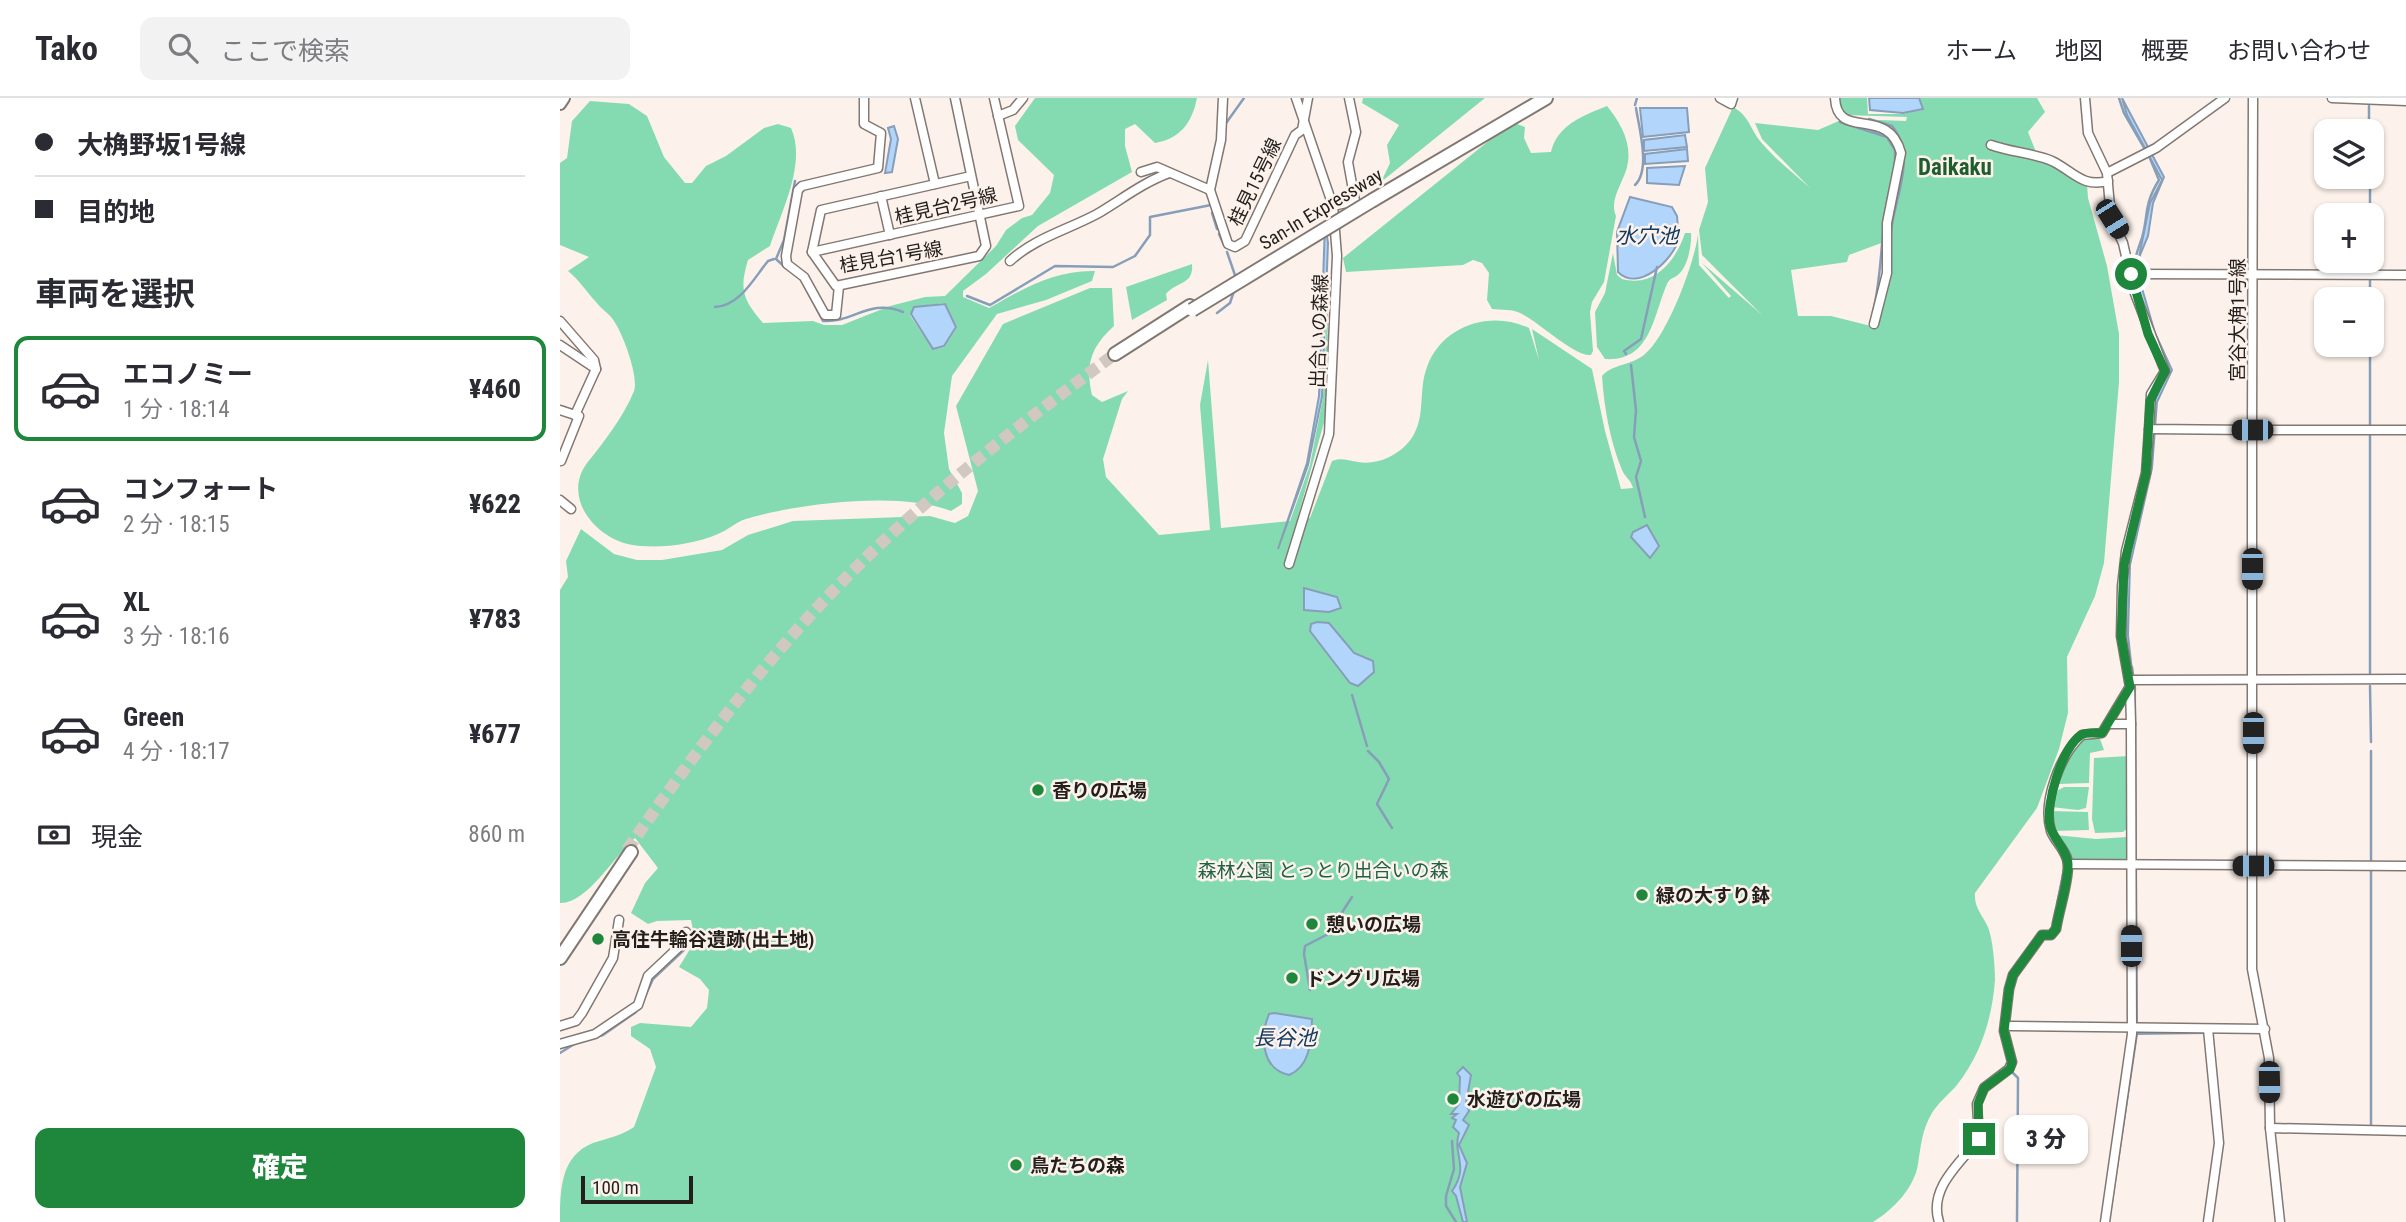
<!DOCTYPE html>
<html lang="ja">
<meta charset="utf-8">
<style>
:root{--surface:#fff;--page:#f2f2f3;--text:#2b2b33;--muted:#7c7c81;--line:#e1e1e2;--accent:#1f873c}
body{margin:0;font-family:"Roboto Condensed","Noto Sans JP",sans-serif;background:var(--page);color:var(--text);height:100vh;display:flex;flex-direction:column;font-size:26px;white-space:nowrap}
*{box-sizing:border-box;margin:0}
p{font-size:23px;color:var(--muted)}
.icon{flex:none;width:38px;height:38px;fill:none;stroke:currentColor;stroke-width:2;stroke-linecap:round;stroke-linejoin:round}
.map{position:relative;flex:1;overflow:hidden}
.sheet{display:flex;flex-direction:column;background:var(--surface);width:560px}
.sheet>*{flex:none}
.top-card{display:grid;align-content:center;height:154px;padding:0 35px;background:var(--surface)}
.tools{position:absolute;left:1754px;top:21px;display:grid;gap:14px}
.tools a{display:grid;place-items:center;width:70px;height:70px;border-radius:14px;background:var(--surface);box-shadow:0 2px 5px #0004;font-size:35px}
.scale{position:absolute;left:21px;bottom:18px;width:112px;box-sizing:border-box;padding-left:7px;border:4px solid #231f1c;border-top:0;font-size:19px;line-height:24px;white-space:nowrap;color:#231f1c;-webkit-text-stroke:5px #fdf2eb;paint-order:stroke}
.end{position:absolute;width:32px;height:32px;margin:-16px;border:9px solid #1f873c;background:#fff;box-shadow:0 0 0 4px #fff}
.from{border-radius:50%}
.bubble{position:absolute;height:49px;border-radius:14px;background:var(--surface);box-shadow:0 2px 5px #0004;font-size:23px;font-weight:800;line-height:49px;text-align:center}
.car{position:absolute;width:21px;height:42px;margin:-21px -10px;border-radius:9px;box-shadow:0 0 5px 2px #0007;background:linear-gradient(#222 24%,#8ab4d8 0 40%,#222 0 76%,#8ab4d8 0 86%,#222 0)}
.top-card b{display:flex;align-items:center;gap:24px;height:66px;font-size:26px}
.top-card b+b{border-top:2px solid var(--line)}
.top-card i{width:18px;height:18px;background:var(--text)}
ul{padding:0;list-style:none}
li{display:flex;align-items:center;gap:21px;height:105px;margin:0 14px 10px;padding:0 21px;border:4px solid transparent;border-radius:14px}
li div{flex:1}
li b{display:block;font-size:26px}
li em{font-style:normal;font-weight:800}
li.selected{border-color:var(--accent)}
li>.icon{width:63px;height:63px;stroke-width:1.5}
h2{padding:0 35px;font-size:32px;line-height:84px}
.pay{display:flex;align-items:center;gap:18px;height:77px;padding:0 35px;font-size:26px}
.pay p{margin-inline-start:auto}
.button{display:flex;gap:14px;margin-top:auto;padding:14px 35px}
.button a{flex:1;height:80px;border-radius:14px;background:var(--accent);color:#fff;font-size:28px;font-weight:800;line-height:80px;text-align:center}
header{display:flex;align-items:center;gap:42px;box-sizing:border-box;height:98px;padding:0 35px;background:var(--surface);border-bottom:2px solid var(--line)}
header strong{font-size:33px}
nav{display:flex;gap:38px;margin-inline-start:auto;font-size:24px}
.search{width:490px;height:63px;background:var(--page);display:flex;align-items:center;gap:18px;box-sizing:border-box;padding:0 24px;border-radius:14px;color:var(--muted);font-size:26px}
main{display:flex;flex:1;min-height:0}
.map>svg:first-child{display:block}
.green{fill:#85dbb1;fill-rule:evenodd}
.water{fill:#b2d5fc;stroke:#879eb9;stroke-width:2}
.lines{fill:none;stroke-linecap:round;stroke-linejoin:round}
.stream{stroke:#879eb9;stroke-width:2.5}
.highway-tunnel{stroke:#d1c8c2;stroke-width:12;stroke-dasharray:12 6;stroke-linecap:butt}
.minor-casing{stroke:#827872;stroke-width:11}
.major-casing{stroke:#827872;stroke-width:14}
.highway-casing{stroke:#827872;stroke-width:16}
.minor{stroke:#fff;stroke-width:8}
.major{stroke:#fff;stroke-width:10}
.highway{stroke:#fff;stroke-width:12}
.highway-bridge-casing{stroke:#827872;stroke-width:16;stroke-linecap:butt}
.highway-bridge{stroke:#fff;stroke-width:12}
.route{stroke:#1f873c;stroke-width:9}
.poi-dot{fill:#1f873c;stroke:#fdf2eb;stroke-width:2.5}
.labels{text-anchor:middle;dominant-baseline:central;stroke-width:5;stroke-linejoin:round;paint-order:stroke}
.street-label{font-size:19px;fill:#231f1c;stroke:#fdf2eb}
.poi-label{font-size:19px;font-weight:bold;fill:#231f1c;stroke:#fdf2eb;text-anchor:start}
.park-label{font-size:19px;fill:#1d6245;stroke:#fdf2eb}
.water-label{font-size:21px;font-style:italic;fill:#123b63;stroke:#fdf2eb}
.quarter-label{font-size:23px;font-weight:bold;fill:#1e5d2d;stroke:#fdf2eb}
</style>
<header>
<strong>Tako</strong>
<div class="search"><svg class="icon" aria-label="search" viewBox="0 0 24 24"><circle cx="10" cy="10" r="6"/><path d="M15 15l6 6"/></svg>ここで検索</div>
<nav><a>ホーム</a><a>地図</a><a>概要</a><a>お問い合わせ</a></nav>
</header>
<main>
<section class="sheet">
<div class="top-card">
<b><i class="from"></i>大桷野坂1号線</b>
<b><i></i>目的地</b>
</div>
<h2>車両を選択</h2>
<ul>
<li class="selected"><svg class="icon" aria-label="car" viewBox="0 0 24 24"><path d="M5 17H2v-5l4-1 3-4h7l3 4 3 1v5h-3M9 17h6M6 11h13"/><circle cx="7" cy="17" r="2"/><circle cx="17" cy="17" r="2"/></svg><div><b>エコノミー</b><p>1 分 · 18:14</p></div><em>¥460</em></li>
<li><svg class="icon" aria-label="car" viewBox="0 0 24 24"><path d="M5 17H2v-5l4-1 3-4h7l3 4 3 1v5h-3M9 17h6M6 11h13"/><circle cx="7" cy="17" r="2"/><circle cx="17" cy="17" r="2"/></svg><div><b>コンフォート</b><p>2 分 · 18:15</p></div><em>¥622</em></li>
<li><svg class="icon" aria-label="car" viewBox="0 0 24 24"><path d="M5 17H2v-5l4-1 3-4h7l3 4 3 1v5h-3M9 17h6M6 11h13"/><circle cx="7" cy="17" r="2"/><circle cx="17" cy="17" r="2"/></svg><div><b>XL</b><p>3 分 · 18:16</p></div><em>¥783</em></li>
<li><svg class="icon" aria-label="car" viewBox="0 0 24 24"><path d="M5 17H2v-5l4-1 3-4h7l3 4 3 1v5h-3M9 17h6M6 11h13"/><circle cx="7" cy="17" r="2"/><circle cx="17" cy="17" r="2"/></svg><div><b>Green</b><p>4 分 · 18:17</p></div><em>¥677</em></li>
</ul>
<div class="pay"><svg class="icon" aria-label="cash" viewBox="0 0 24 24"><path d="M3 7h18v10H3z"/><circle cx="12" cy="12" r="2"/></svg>現金<p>860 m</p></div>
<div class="button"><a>確定</a></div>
</section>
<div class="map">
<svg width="1846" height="1124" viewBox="0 0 1846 1124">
<rect width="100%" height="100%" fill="#fdf2eb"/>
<g class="green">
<path d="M 475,0 L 637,0 C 632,25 620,41 595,45 L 575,26 L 565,31 L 565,48 L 572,74 L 478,128 L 426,176 L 403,193 L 403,199 L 429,210 C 464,190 495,172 535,173 L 532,183 L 486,202 L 437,216 L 392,278 L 384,335 L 389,371 L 402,395 L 402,406 L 391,413 C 341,393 239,405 186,421 C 176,424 168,432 158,436 C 135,446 105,450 80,448 C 40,446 0,402 27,365 C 44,344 64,318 74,293 C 79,279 63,236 54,223 C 50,216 41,211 36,204 C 26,193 20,183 8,173 L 29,159 L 0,147 L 0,65 L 7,60 L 12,23 L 30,3 L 69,6 L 87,18 L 104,59 L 125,85 L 132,85 L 146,68 L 166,58 L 204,30 L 218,26 L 231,30 C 247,65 221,114 210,148 L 188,162 C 179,192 183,202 203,225 L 253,223 L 264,227 L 282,227 L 330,208 L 365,199 L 385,198 L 436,148 L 446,132 L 462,120 L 472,117 L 490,95 L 494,77 L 458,42 L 455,28 ZM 385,205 L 397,229 L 384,249 L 373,252 L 350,217 L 354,209 Z"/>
<polygon points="803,0 925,0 821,84 830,65 827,47 839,27 802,5"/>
<path d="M 1278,0 L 1307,0 L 1308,16 L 1343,16 L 1363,11 L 1359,0 L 1477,0 L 1485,14 L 1468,34 L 1478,59 L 1527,86 L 1528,100 L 1547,168 L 1559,236 L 1559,284 L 1544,465 L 1535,498 L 1507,559 L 1508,615 L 1499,651 L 1477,710 L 1415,795 C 1414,810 1422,816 1428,829 C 1433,842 1435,868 1435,882 C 1432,921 1421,956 1397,987 C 1389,996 1378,1005 1372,1015 C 1362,1032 1361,1047 1358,1066 C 1355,1089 1333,1112 1313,1124 L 0,1124 C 0,1093 0,1058 33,1045 C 48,1040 61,1038 74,1029 L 96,969 L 90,951 L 71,938 L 71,929 L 80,925 L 131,929 L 147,910 L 149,892 L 140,881 L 119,869 L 135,843 L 131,822 L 97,823 L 88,826 L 71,815 L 85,785 L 98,770 L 75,740 C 54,758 27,806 0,805 L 0,492 L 8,479 L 6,463 L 21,431 L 54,456 L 77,462 L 102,462 L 162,452 L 188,437 L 233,423 L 370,418 L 395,425 L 408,418 L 418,393 L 396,308 L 443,226 L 530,190 L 552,190 L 554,228 C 531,249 525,266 532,297 L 542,304 L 568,293 L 562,301 L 543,361 L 546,379 L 599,437 L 650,432 L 640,307 L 648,262 L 661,430 L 730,423 L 750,367 L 763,299 L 769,175 L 766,317 L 737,422 L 750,420 L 772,363 C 781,359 789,363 798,364 C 816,367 835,359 847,346 C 868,323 857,295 867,269 C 882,227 931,212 969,230 L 979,262 L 972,231 L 1032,271 L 1045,333 L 1061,391 L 1073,390 C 1071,382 1065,379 1062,372 C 1050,343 1044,309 1042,278 C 1052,266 1073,267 1085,256 C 1107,238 1135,164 1138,136 L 1139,167 L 1169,200 L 1171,198 L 1142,165 L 1201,216 L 1142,157 L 1139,132 L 1148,104 L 1145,70 L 1173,9 C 1189,18 1190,30 1200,43 C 1214,60 1233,75 1250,90 L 1202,41 L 1195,25 L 1258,32 L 1281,22 L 1328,36 L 1337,56 L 1324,144 L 1289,157 L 1287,164 L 1231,172 L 1238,218 L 1271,218 L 1315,229 L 1322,206 L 1331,118 L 1344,51 L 1336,35 L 1326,26 L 1293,21 L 1346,23 L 1347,19 L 1284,17 Z"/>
<path d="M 1047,8 C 1060,24 1071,43 1068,64 C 1066,82 1048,100 1056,118 L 1044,184 L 1032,204 L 1030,214 L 1033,253 L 1031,257 C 1014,259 978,223 960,215 C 952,211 941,212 932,211 L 927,202 L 929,175 L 922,165 L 913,162 L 903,167 L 786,174 L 783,160 L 946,29 L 957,26 L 965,29 L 964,40 L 971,55 L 991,54 C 997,27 1024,17 1047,8 Z"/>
<path d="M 1125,135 L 1131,135 C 1132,146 1128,168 1119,176 C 1114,181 1110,179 1107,186 C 1093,218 1091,264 1045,261 L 1037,249 L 1035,214 L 1045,195 L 1053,155 L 1057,177 L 1062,181 C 1095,190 1116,162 1125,135 Z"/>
<path d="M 632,166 C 634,187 617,183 606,196 L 607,202 L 572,222 L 566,189 Z"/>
<polygon points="1539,638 1544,652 1530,655 1529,685 1498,686 1506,661 1523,639"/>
<polygon points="1569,658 1569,729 1563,734 1535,735 1532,721 1534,660"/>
<polygon points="1504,689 1529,689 1526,710 1518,712 1491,709 1495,694"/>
<polygon points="1491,713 1528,714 1529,732 1493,733"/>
<polygon points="1495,737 1536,741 1567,739 1569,763 1510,764"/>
</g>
<g class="water">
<polygon points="1309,0 1359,0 1363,11 1343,15 1310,12"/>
<polygon points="1562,0 1604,79 1593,105 1588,138 1580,157 1579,180 1595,235 1612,272 1597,304 1592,370 1570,467 1568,537 1572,573 1566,546 1567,467 1590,368 1594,304 1609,272 1592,235 1579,195 1576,173 1590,105 1602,82 1567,17"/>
<polygon points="1127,10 1129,34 1083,39 1080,10"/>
<polygon points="334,28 338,41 332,74 325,75 331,41 328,30"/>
<polygon points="1125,37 1127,49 1084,53 1084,42"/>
<polygon points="1127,51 1128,63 1085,66 1085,56"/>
<polygon points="1125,68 1119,87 1087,85 1087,70"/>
<path d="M 1070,99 L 1112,109 L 1117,118 L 1119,141 C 1113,161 1079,195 1058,174 L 1057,134 Z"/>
<polygon points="765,126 768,145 762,299 748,367 718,451 747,365 759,298"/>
<polygon points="385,206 396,229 384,248 373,251 351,216 354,209"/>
<polygon points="1087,427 1099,448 1090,460 1071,439 1073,434"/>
<polygon points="744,490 777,499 781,510 769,514 744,512"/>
<polygon points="757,524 769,525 794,555 813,563 814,574 798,588 790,585 750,533 751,526"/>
<polygon points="1575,588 1577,932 1646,935 1577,936 1549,1124 1575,936"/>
<path d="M 714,915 L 752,921 C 751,942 751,968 729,977 C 701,971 700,938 709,916 Z"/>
<path d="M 903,969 L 911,977 L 906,1005 L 909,1013 L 903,1022 L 909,1027 L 899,1047 L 907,1065 L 900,1089 L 907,1124 L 903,1124 L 896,1098 L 892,1093 C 910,1068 892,1056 899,1035 L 893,1029 L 896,1022 L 892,1020 L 897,1016 L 891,1016 L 899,1006 L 900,979 L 897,975 Z"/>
</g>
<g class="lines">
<g class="stream">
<polyline points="1559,0 1564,15 1586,53"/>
<polyline points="1075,7 1077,0"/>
<polyline points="1809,8 1809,33"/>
<path d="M 1309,21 L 1332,28 C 1357,58 1335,98 1331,133"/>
<polyline points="1280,24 1327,39 1335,52 1335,66"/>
<polyline points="664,28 684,0"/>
<polyline points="1810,79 1810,117"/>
<path d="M 1075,87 C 1091,72 1079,30 1076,10"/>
<polyline points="652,115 657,131"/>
<polyline points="659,136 664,147"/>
<polyline points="667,154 676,180"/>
<polyline points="216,161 224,142 235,83"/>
<polyline points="217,162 226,170"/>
<polyline points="1810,163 1810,173"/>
<path d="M 1574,172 C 1574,159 1578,152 1582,140 C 1589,115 1583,108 1599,82 L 1589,58 L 1584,60"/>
<polyline points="1810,180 1810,201"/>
<path d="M 245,189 L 263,223 C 294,225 309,200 343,214"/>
<polyline points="407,198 430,207 495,168 553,169 575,158 590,137 590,119 651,107"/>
<path d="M 155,209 C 180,208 194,180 208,163 L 214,161"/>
<path d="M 1313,214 C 1323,173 1320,135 1329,94"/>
<polyline points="657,215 670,205 675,190"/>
<polyline points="1318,226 1321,215"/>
<polyline points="1583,227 1593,250"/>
<polyline points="1810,247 1810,328"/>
<polyline points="1066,256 1064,253 1081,241 1097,169"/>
<polyline points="1071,267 1076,312 1074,339 1081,363 1076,379 1085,419"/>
<polyline points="1810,336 1810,575"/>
<polyline points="1572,569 1575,591"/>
<polyline points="1810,588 1811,644"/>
<polyline points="792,597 807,648"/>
<polyline points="808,653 819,664 829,681 817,706 832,730"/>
<polyline points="1811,653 1811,765"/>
<polyline points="1497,806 1504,772"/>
<polyline points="750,892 744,856 745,848 768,836 792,799"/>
<polyline points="79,911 93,881 126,850 131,833"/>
<polyline points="0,955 16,945 43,937 76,914"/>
<polyline points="1453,975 1458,980 1457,1124"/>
<polyline points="1811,1028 1811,772"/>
<polyline points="892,1043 894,1071 886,1098 886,1108 896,1124"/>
</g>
<path class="highway-tunnel" d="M 67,752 C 140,646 220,542 313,453 C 389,381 471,318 555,256"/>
<defs>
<g id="minor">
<polyline points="355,0 375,86"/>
<polyline points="395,0 426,148 419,158 276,188 252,154 261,112 411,78"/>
<polyline points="663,0 661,42 650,92 668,146 675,149 685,143 735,37 742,32 748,0"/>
<polyline points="1160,0 1171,6 1173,0"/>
<path d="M 1275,0 C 1277,44 1328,6 1341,55 L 1327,125 L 1327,175 L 1314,226"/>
<polyline points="1525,0 1528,35 1547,75 1551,120 1563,145 1574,193 1605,273 1591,296 1589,331 1692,332 1692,871 1709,960 1710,1030 1720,1124"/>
<polyline points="1693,0 1692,332 1846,332"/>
<polyline points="1772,0 1846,3"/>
<polyline points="438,18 453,12 463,0"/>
<path d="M 1431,47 C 1450,54 1473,55 1492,63 C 1513,73 1522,90 1548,83"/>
<polyline points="581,74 597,69 650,92"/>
<polyline points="1547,75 1596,50 1665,0"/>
<polyline points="321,98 330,137"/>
<polyline points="773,108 795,103 788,64 796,34 789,0"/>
<polyline points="252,154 459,108 434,0"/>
<path d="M 450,163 C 475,140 507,132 537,116 C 561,102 582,85 609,75"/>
<polyline points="1571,176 1846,177"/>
<polyline points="279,188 276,217 265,217 244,179 227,166 226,158 238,92 242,88 318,70 321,35 304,26 304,0"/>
<polyline points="0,223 34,262 36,271"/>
<polyline points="0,247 36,271 15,317 0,312"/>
<polyline points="1,363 19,318 15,317"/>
<polyline points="0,402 11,411"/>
<polyline points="729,466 769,336 777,158 773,108 736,0"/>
<polyline points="1569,582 1846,581"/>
<polyline points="1548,626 1571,626"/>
<polyline points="1508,766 1846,768"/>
<polyline points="0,928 16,923 22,915 53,860 59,822"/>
<polyline points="1451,928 1705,931"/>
<polyline points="1648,931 1659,1045 1648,1124"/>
<polyline points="0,946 35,936 78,907 88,878 121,847 126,834"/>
<polyline points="1710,1030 1846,1033"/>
<path d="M 1379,1124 C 1368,1090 1401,1064 1419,1041 L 1417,1006 L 1424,990 L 1449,971 L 1452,964 L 1444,933 L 1449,891 L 1453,877 L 1482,837 L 1491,837 L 1496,831 C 1499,811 1508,787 1508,767 C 1508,754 1495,744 1491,733 C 1482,704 1500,657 1522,637 L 1542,635 L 1569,590"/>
<polyline points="1545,1124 1572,936 1571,626 1570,589 1561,538 1562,488 1566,453 1586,375 1589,331"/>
</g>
<polyline id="major" points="0,6 4,0"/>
<g id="highway">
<polyline points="813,102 986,0"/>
<polyline points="555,256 630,208"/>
<polyline points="0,860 71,754"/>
</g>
</defs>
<use href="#minor" class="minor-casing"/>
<use href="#major" class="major-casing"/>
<use href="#highway" class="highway-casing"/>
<use href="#minor" class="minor"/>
<use href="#major" class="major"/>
<use href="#highway" class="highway"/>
<defs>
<polyline id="highway-bridge" points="632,212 813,102"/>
</defs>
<use href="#highway-bridge" class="highway-bridge-casing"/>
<use href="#highway-bridge" class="highway-bridge"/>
</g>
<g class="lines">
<path class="route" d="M 1419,1041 L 1418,1006 L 1424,990 L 1450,971 L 1452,964 L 1444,933 L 1449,891 L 1453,877 L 1482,837 L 1491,837 L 1496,831 C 1499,811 1508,787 1508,767 C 1508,753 1493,741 1490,728 C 1485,706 1502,650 1521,637 C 1528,633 1535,636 1542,635 L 1570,589 L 1561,538 L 1564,467 L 1586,375 L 1590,303 L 1605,273 L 1588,236 L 1571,176"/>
</g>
<g class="poi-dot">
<circle cx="478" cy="692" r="7"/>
<circle cx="1082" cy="797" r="7"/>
<circle cx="752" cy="826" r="7"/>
<circle cx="38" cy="841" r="7"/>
<circle cx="732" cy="880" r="7"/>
<circle cx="893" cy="1001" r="7"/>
<circle cx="456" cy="1067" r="7"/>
</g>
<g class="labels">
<g class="street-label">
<text transform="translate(695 84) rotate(-64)">桂見15号線</text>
<text transform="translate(386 108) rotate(-13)">桂見台2号線</text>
<text transform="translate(761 111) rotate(-31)">San-In Expressway</text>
<text transform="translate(331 159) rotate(-10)">桂見台1号線</text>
<text transform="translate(1677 222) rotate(-90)">宮谷大桷1号線</text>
<text transform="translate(759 233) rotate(-88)">出合いの森線</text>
</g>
<g class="poi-label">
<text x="492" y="692">香りの広場</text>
<text x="1096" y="797">緑の大すり鉢</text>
<text x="766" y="826">憩いの広場</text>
<text x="52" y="841">高住牛輪谷遺跡(出土地)</text>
<text x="746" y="880">ドングリ広場</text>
<text x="907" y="1001">水遊びの広場</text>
<text x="470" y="1067">鳥たちの森</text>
</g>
<g class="park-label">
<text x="763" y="772">森林公園 とっとり出合いの森</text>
</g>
<g class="water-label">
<text x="1087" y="138">水穴池</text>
<text x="725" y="940">長谷池</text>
</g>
<g class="quarter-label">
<text x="1395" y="69">Daikaku</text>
</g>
</g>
</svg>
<div class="tools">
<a><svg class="icon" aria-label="layers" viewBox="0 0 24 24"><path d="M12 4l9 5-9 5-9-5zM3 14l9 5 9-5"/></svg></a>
<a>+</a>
<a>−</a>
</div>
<div class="scale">100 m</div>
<i class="end from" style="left:1571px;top:176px"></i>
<i class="end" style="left:1419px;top:1041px"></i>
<div class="bubble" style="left:1444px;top:1017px;width:84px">3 分</div>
<i class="car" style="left:1552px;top:121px;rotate:148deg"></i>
<i class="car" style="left:1692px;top:332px;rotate:270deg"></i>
<i class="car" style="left:1692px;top:471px;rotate:180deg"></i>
<i class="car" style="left:1693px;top:635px;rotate:180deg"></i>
<i class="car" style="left:1693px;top:768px;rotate:270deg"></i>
<i class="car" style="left:1571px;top:848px;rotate:0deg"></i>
<i class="car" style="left:1709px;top:984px;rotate:179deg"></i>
</div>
</main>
